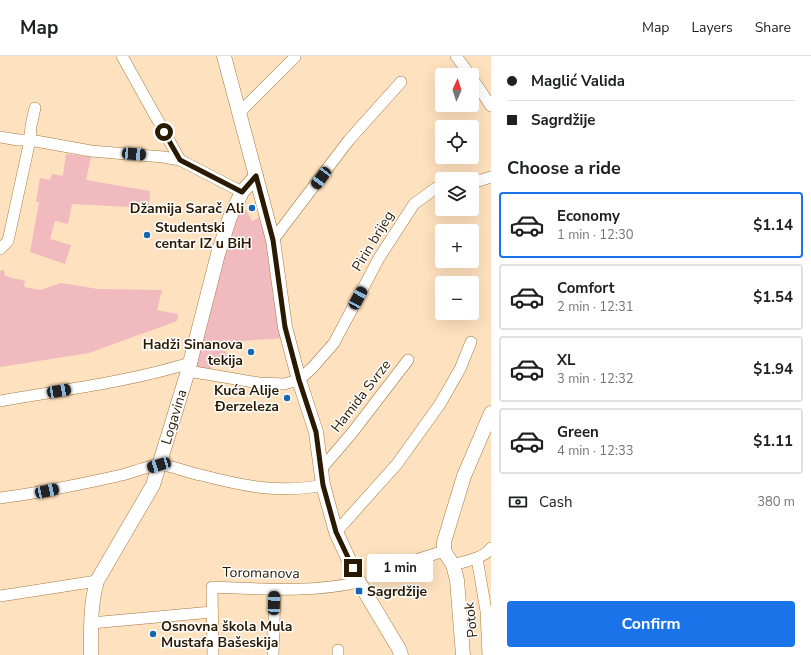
<!DOCTYPE html>
<meta charset="utf-8">
<style>
:root{--surface:#fff;--page:#f2f2f2;--text:#202124;--muted:#757577;--line:#e0e0e0;--accent:#1a73e8}
body{margin:0;font-family:"Nunito Sans",sans-serif;background:var(--page);color:var(--text);height:100vh;display:flex;flex-direction:column;font-size:15px;white-space:nowrap}
*{box-sizing:border-box;margin:0}
p{font-size:13px;color:var(--muted)}
.icon{flex:none;width:22px;height:22px;fill:none;stroke:currentColor;stroke-width:2;stroke-linecap:round;stroke-linejoin:round}
.map{position:relative;flex:1;overflow:hidden}
.sheet{display:flex;flex-direction:column;background:var(--surface);width:320px}
.sheet>*{flex:none}
.top-card{display:grid;align-content:center;height:88px;padding:0 16px;background:var(--surface)}
.needle{width:26px;rotate:3deg}
.tools{position:absolute;left:435px;top:12px;display:grid;gap:8px}
.tools a{display:grid;place-items:center;width:44px;height:44px;border-radius:4px;background:var(--surface);box-shadow:0 4px 16px #0002;font-size:20px}
.end{position:absolute;width:18px;height:18px;margin:-9px;border:5px solid #2b1a02;background:#fff;box-shadow:0 0 0 2px #fff}
.from{border-radius:50%}
.bubble{position:absolute;height:28px;border-radius:4px;background:var(--surface);box-shadow:0 4px 16px #0002;font-size:13px;font-weight:700;line-height:28px;text-align:center}
.car{position:absolute;width:12px;height:24px;margin:-12px -6px;border-radius:5px;box-shadow:0 0 3px 1px #0007;background:linear-gradient(#222 24%,#8ab4d8 0 40%,#222 0 76%,#8ab4d8 0 86%,#222 0)}
.top-card b{display:flex;align-items:center;gap:14px;height:38px;font-size:15px}
.top-card b+b{border-top:1px solid var(--line)}
.top-card i{width:10px;height:10px;background:var(--text)}
ul{padding:0;list-style:none}
li{display:flex;align-items:center;gap:12px;height:66px;margin:0 8px 6px;padding:0 8px;border:2px solid var(--line);border-radius:4px}
li div{flex:1}
li b{display:block;font-size:15px}
li em{font-style:normal;font-weight:700}
li.selected{border-color:var(--accent)}
li>.icon{width:36px;height:36px;stroke-width:1.5}
h2{padding:0 16px;font-size:18px;line-height:48px}
.pay{display:flex;align-items:center;gap:10px;height:44px;padding:0 16px;font-size:15px}
.pay p{margin-inline-start:auto}
.action{display:flex;gap:8px;margin-top:auto;padding:8px 16px}
.action a{flex:1;height:46px;border-radius:4px;background:var(--accent);color:#fff;font-size:16px;font-weight:700;line-height:46px;text-align:center}
header{display:flex;align-items:center;gap:24px;box-sizing:border-box;height:56px;padding:0 20px;background:var(--surface);border-bottom:1px solid var(--line)}
header strong{font-size:19px}
nav{display:flex;gap:22px;margin-inline-start:auto;font-size:14px}
main{display:flex;flex:1;min-height:0}
.map>svg:first-child{display:block}
.green{fill:#f0babe}
.lines{fill:none;stroke-linecap:round;stroke-linejoin:round}
.minor-casing{stroke:#a57a40;stroke-width:12}
.tertiary-casing{stroke:#a57a40;stroke-width:15}
.minor{stroke:#fff;stroke-width:11}
.tertiary{stroke:#fff;stroke-width:14}
.route{stroke:#2b1a02;stroke-width:5}
.poi-dot{fill:#1567b5;stroke:#fff;stroke-width:1.5}
.labels{text-anchor:middle;dominant-baseline:central;stroke-width:3;stroke-linejoin:round;paint-order:stroke}
.poi-label{font-size:14px;font-weight:bold;fill:#2b1a02;stroke:#fff;text-anchor:end}
.street-label{font-size:14px;fill:#2b1a02;stroke:#fff}
</style>
<header>
<strong>Map</strong>
<nav><a>Map</a><a>Layers</a><a>Share</a></nav>
</header>
<main>
<div class="map">
<svg width="491" height="599" viewBox="0 0 491 599">
<rect width="100%" height="100%" fill="#fee1be"/>
<g class="green">
<polygon points="66,98 91,101 86,124 150,135 149,152 72,148 68,168 55,165 50,183 71,189 65,208 30,196 39,146 36,146 40,122 50,124 52,118 63,120"/>
<polygon points="242,147 244,151 242,153 243,155 246,154 252,165 264,159 285,282 240,285 240,292 226,294 227,304 212,304 211,316 197,314 195,308 218,213"/>
<polygon points="4,214 5,220 25,225 24,231 40,234 61,227 98,233 162,234 157,254 178,258 177,265 89,297 0,311 0,215"/>
</g>
<g class="lines">
<defs>
<g id="minor">
<polyline points="122,0 180,104"/>
<polyline points="456,0 470,19"/>
<polyline points="472,22 491,50"/>
<polyline points="239,57 295,1"/>
<polyline points="0,81 18,84 30,84 91,95 163,101 180,104 242,136"/>
<polyline points="472,127 491,121"/>
<polyline points="273,184 349,84 401,26"/>
<polyline points="0,193 8,185 30,84 31,70 35,52"/>
<polyline points="188,315 259,327 284,328 299,324 313,311 334,287 379,202 414,148 436,132 442,132"/>
<path d="M 0,345 C 63,334 128,326 190,307"/>
<polyline points="322,412 352,377 408,304"/>
<path d="M 0,442 C 41,437 81,428 122,419 C 131,417 153,408 160,409 C 170,409 190,417 201,419 C 243,430 280,438 323,429"/>
<polyline points="336,476 397,408 440,348 460,313 471,286"/>
<polyline points="477,502 486,555 488,599"/>
<polyline points="413,505 444,495"/>
<path d="M 453,509 C 465,505 483,503 491,492"/>
<polyline points="0,540 97,525"/>
<polyline points="91,567 212,556"/>
<polyline points="338,594 338,599"/>
<path d="M 213,599 L 212,531 C 261,533 312,537 359,526"/>
<polyline points="273,599 275,534"/>
</g>
<g id="tertiary">
<polyline points="224,0 273,184 285,271 299,324 316,376 323,429 336,476 359,526 399,593 401,599"/>
<path d="M 91,599 C 91,574 90,549 97,525 L 153,429 L 188,315 L 218,198 L 230,161 L 242,136 L 256,120"/>
<polyline points="463,599 457,524 453,509 444,495 444,486 464,420 491,357"/>
</g>
</defs>
<use href="#minor" class="minor-casing"/>
<use href="#tertiary" class="tertiary-casing"/>
<use href="#minor" class="minor"/>
<use href="#tertiary" class="tertiary"/>
</g>
<g class="lines">
<polyline class="route" points="164,76 180,104 242,136 256,120 273,184 285,271 299,324 316,376 323,429 336,476 353,512"/>
</g>
<g class="poi-dot">
<circle cx="252" cy="152" r="4"/>
<circle cx="147" cy="179" r="4"/>
<circle cx="251" cy="296" r="4"/>
<circle cx="287" cy="342" r="4"/>
<rect x="355" y="531" width="8" height="8" rx="2"/>
<circle cx="153" cy="578" r="4"/>
</g>
<g class="labels">
<g class="poi-label">
<text x="244" y="152">Džamija Sarač Ali</text>
<text x="155" y="171" text-anchor="start">Studentski<tspan x="155" dy="16">centar IZ u BiH</tspan></text>
<text x="243" y="288">Hadži Sinanova<tspan x="243" dy="16">tekija</tspan></text>
<text x="279" y="334">Kuća Alije<tspan x="279" dy="16">Đerzeleza</tspan></text>
<text x="367" y="535" text-anchor="start">Sagrdžije</text>
<text x="161" y="570" text-anchor="start">Osnovna škola Mula<tspan x="161" dy="16">Mustafa Bašeskija</tspan></text>
</g>
<g class="street-label">
<text transform="translate(373 185) rotate(-59)">Pirin brijeg</text>
<text transform="translate(361 340) rotate(-52)">Hamida Svrze</text>
<text transform="translate(174 361) rotate(-73)">Logavina</text>
<text transform="translate(261 517) rotate(1)">Toromanova</text>
<text transform="translate(471 564) rotate(-96)">Potok</text>
</g>
</g>
</svg>
<div class="tools">
<a><svg class="needle" viewBox="-14 -14 28 28"><path d="M0-13l5 13h-10z" fill="#e53935"/><path d="M0 13l5-13h-10z" fill="#757577"/></svg></a>
<a><svg class="icon" aria-label="locate" viewBox="0 0 24 24"><circle cx="12" cy="12" r="6"/><path d="M12 2v4M12 18v4M2 12h4M18 12h4"/></svg></a>
<a><svg class="icon" aria-label="layers" viewBox="0 0 24 24"><path d="M12 4l9 5-9 5-9-5zM3 14l9 5 9-5"/></svg></a>
<a>+</a>
<a>−</a>
</div>
<i class="end from" style="left:164px;top:76px"></i>
<i class="end" style="left:353px;top:512px"></i>
<div class="bubble" style="left:367px;top:498px;width:66px">1 min</div>
<i class="car" style="left:134px;top:98px;rotate:94deg"></i>
<i class="car" style="left:321px;top:122px;rotate:217deg"></i>
<i class="car" style="left:358px;top:242px;rotate:28deg"></i>
<i class="car" style="left:59px;top:335px;rotate:80deg"></i>
<i class="car" style="left:159px;top:409px;rotate:254deg"></i>
<i class="car" style="left:47px;top:435px;rotate:78deg"></i>
<i class="car" style="left:274px;top:547px;rotate:2deg"></i>
</div>
<section class="sheet">
<div class="top-card">
<b><i class="from"></i>Maglić Valida</b>
<b><i></i>Sagrdžije</b>
</div>
<h2>Choose a ride</h2>
<ul>
<li class="selected"><svg class="icon" aria-label="car" viewBox="0 0 24 24"><path d="M5 17H2v-5l4-1 3-4h7l3 4 3 1v5h-3M9 17h6M6 11h13"/><circle cx="7" cy="17" r="2"/><circle cx="17" cy="17" r="2"/></svg><div><b>Economy</b><p>1 min · 12:30</p></div><em>$1.14</em></li>
<li><svg class="icon" aria-label="car" viewBox="0 0 24 24"><path d="M5 17H2v-5l4-1 3-4h7l3 4 3 1v5h-3M9 17h6M6 11h13"/><circle cx="7" cy="17" r="2"/><circle cx="17" cy="17" r="2"/></svg><div><b>Comfort</b><p>2 min · 12:31</p></div><em>$1.54</em></li>
<li><svg class="icon" aria-label="car" viewBox="0 0 24 24"><path d="M5 17H2v-5l4-1 3-4h7l3 4 3 1v5h-3M9 17h6M6 11h13"/><circle cx="7" cy="17" r="2"/><circle cx="17" cy="17" r="2"/></svg><div><b>XL</b><p>3 min · 12:32</p></div><em>$1.94</em></li>
<li><svg class="icon" aria-label="car" viewBox="0 0 24 24"><path d="M5 17H2v-5l4-1 3-4h7l3 4 3 1v5h-3M9 17h6M6 11h13"/><circle cx="7" cy="17" r="2"/><circle cx="17" cy="17" r="2"/></svg><div><b>Green</b><p>4 min · 12:33</p></div><em>$1.11</em></li>
</ul>
<div class="pay"><svg class="icon" aria-label="cash" viewBox="0 0 24 24"><path d="M3 7h18v10H3z"/><circle cx="12" cy="12" r="2"/></svg>Cash<p>380 m</p></div>
<div class="action"><a>Confirm</a></div>
</section>
</main>
